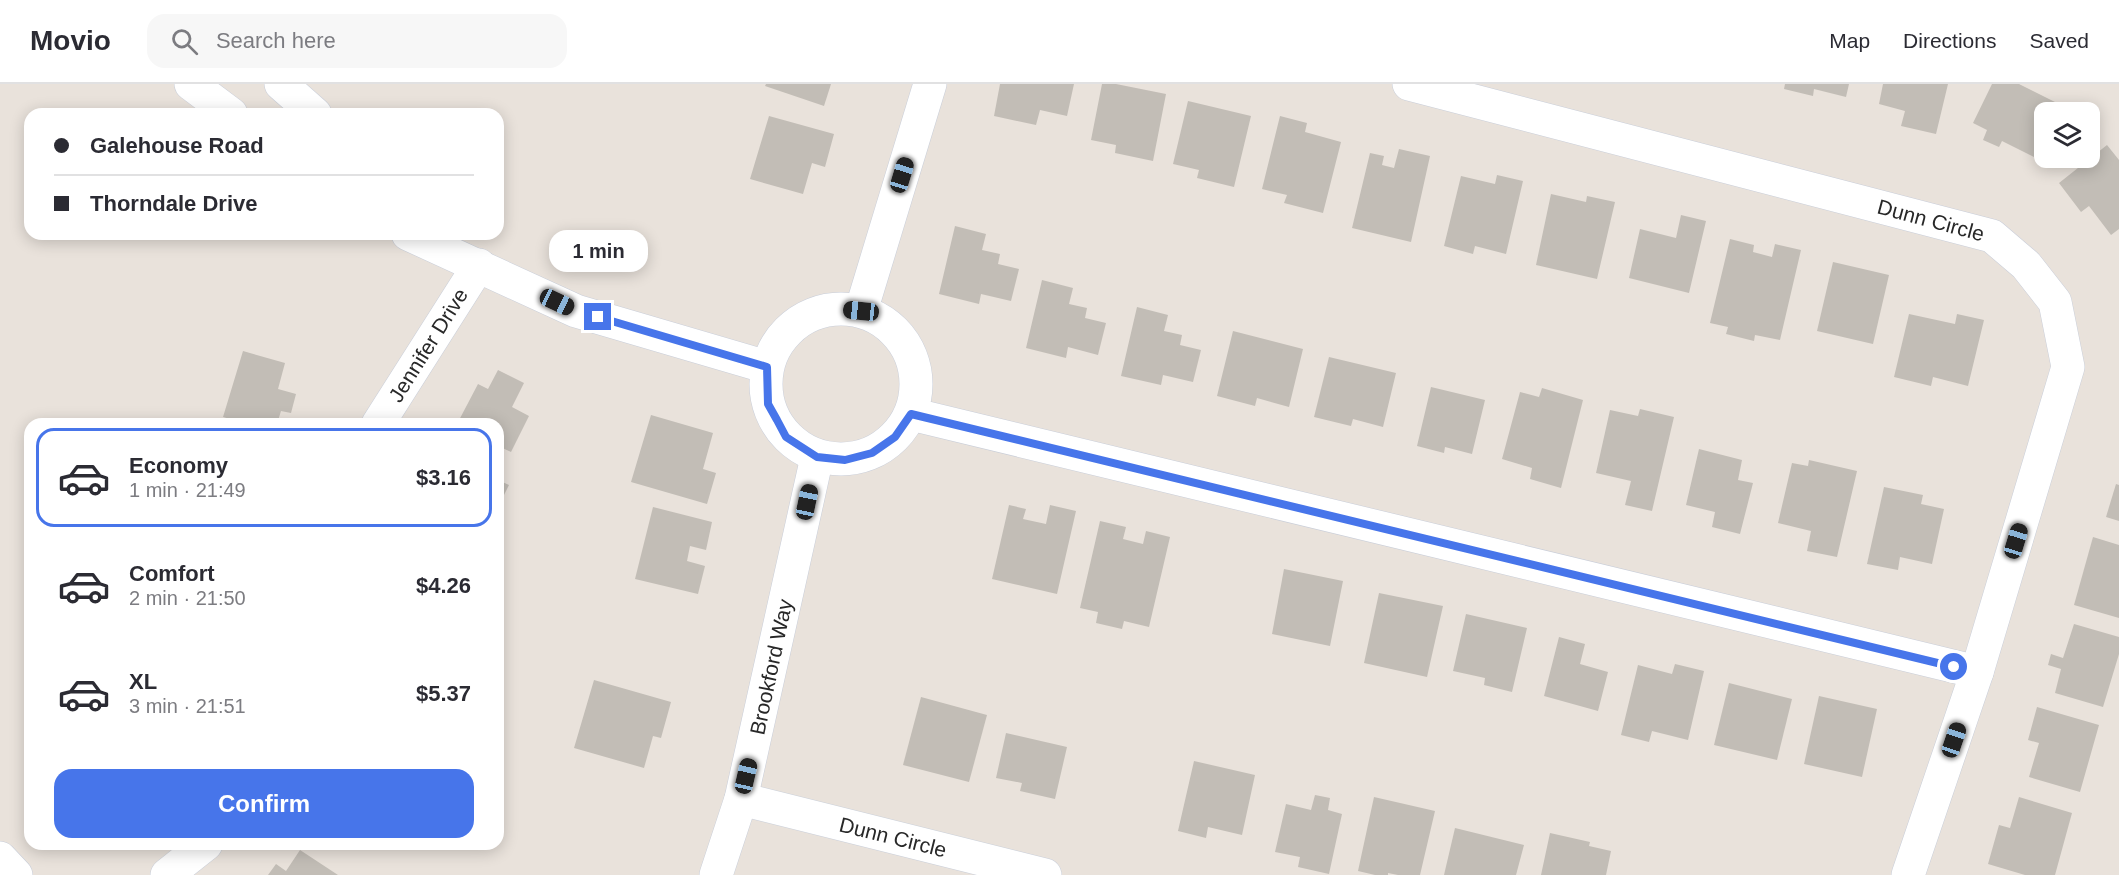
<!DOCTYPE html>
<meta charset="utf-8">
<style>
:root{--surface:#fff;--page:#f7f7f7;--text:#2b2b33;--muted:#7c7c81;--line:#e1e1e2;--accent:#4775ea}
body{margin:0;font-family:Arial,sans-serif;background:var(--page);color:var(--text);height:100vh;display:flex;flex-direction:column;font-size:22px;white-space:nowrap}
*{box-sizing:border-box;margin:0}
p{font-size:20px;color:var(--muted)}
.icon{flex:none;width:33px;height:33px;fill:none;stroke:currentColor;stroke-width:2;stroke-linecap:round;stroke-linejoin:round}
.map{position:relative;flex:1;overflow:hidden}
.sheet{position:absolute;left:24px;top:334px;width:480px;height:432px;display:flex;flex-direction:column;background:var(--surface);border-radius:18px;box-shadow:0 3px 15px #0003}
.sheet>*{flex:none}
.banner{position:absolute;left:24px;top:24px;width:480px;height:132px;border-radius:18px;box-shadow:0 3px 15px #0003;display:grid;align-content:center;height:132px;padding:0 30px;background:var(--surface)}
.tools{position:absolute;left:2034px;top:18px;display:grid;gap:12px}
.tools a{display:grid;place-items:center;width:66px;height:66px;border-radius:12px;background:var(--surface);box-shadow:0 3px 15px #0003;font-size:30px}
.end{position:absolute;width:27px;height:27px;margin:-14px;border:8px solid #4775ea;background:#fff;box-shadow:0 0 0 3px #fff}
.from{border-radius:50%}
.bubble{position:absolute;height:42px;border-radius:18px;background:var(--surface);box-shadow:0 3px 15px #0003;font-size:20px;font-weight:800;line-height:42px;text-align:center}
.car{position:absolute;width:18px;height:36px;margin:-18px -9px;border-radius:8px;box-shadow:0 0 4px 2px #0007;background:linear-gradient(#222 24%,#8ab4d8 0 40%,#222 0 76%,#8ab4d8 0 86%,#222 0)}
.banner b{display:flex;align-items:center;gap:21px;height:57px;font-size:22px}
.banner b+b{border-top:2px solid var(--line)}
.banner i{width:15px;height:15px;background:var(--text)}
ul{padding:10px 0 0;list-style:none}
li{display:flex;align-items:center;gap:18px;height:99px;margin:0 12px 9px;padding:0 18px;border:3px solid transparent;border-radius:18px}
li div{flex:1}
li b{display:block;font-size:22px}
li em{font-style:normal;font-weight:800}
li.current{border-color:var(--accent)}
li>.icon{width:54px;height:54px;stroke-width:1.5}
.cta{display:flex;gap:12px;margin-top:auto;padding:12px 30px}
.cta a{flex:1;height:69px;border-radius:18px;background:var(--accent);color:#fff;font-size:24px;font-weight:800;line-height:69px;text-align:center}
header{display:flex;align-items:center;gap:36px;box-sizing:border-box;height:84px;padding:0 30px;background:var(--surface);border-bottom:2px solid var(--line)}
header strong{font-size:28px}
nav{display:flex;gap:33px;margin-inline-start:auto;font-size:21px}
.search{width:420px;height:54px;background:var(--page);display:flex;align-items:center;gap:15px;box-sizing:border-box;padding:0 21px;border-radius:18px;color:var(--muted);font-size:22px}
.map>svg:first-child{display:block}
.building{fill:#c2bdb6}
.lines{fill:none;stroke-linecap:round;stroke-linejoin:round}
.street-casing{stroke:#c9ced9;stroke-width:34}
.street{stroke:#fff;stroke-width:33}
.route{stroke:#4775ea;stroke-width:8}
.labels{text-anchor:middle;dominant-baseline:central;stroke-width:5;stroke-linejoin:round;paint-order:stroke}
.street-label{font-size:21px;fill:#282828;stroke:#fff}
</style>
<header>
<strong>Movio</strong>
<div class="search"><svg class="icon" aria-label="search" viewBox="0 0 24 24"><circle cx="10" cy="10" r="6"/><path d="M15 15l6 6"/></svg>Search here</div>
<nav><a>Map</a><a>Directions</a><a>Saved</a></nav>
</header>
<div class="map">
<svg width="2119" height="791" viewBox="0 0 2119 791">
<rect width="100%" height="100%" fill="#e9e2db"/>
<g class="building">
<polygon points="766,0 831,0 824,22 765,2"/>
<polygon points="1000,0 1074,0 1067,32 1040,26 1036,41 994,32"/>
<polygon points="1102,0 1116,0 1166,10 1153,77 1115,69 1116,61 1091,56"/>
<polygon points="1785,0 1849,0 1846,13 1814,5 1813,12 1784,5"/>
<polygon points="1883,0 1948,0 1936,50 1901,42 1905,27 1879,20"/>
<polygon points="1992,0 2019,0 2061,21 2058,28 2044,28 2044,56 2036,74 2002,57 1999,63 1983,56 1987,46 1973,39"/>
<polygon points="1188,17 1251,32 1234,103 1197,94 1199,86 1173,80"/>
<polygon points="769,32 834,50 825,83 812,79 803,110 750,95"/>
<polygon points="1280,32 1307,39 1305,48 1341,58 1323,129 1284,119 1287,111 1262,105"/>
<polygon points="2107,61 2119,76 2119,145 2111,151 2089,122 2081,128 2059,99"/>
<polygon points="1399,65 1430,72 1411,158 1352,144 1370,69 1384,72 1382,81 1394,84"/>
<polygon points="1497,91 1523,97 1506,170 1475,162 1473,170 1444,162 1461,92 1495,100"/>
<polygon points="1551,110 1586,118 1587,112 1615,118 1597,195 1536,181"/>
<polygon points="1681,131 1706,137 1689,209 1629,194 1640,145 1676,154"/>
<polygon points="955,142 986,150 982,166 1000,170 998,180 1019,185 1011,217 981,210 979,220 939,210"/>
<polygon points="1730,155 1754,161 1753,168 1772,173 1775,160 1801,166 1780,256 1755,251 1754,257 1726,250 1728,243 1710,239"/>
<polygon points="1833,178 1889,191 1873,260 1817,247"/>
<polygon points="1042,196 1073,204 1069,220 1087,224 1085,234 1106,239 1098,271 1068,263 1066,274 1026,264"/>
<polygon points="1137,223 1168,231 1164,247 1182,251 1180,261 1201,266 1193,298 1163,291 1161,301 1121,292"/>
<polygon points="1909,230 1955,240 1957,230 1984,236 1968,302 1933,293 1931,302 1894,293"/>
<polygon points="1233,247 1303,265 1289,323 1257,314 1255,322 1217,312"/>
<polygon points="243,267 285,279 278,305 296,310 291,329 281,327 277,340 247,340 223,333"/>
<polygon points="1329,273 1396,289 1383,343 1353,335 1351,342 1314,333"/>
<polygon points="498,286 524,299 512,323 529,332 511,368 498,362 498,340 457,340 478,300 488,305"/>
<polygon points="1431,303 1485,316 1472,370 1445,363 1444,369 1417,362"/>
<polygon points="1542,304 1583,316 1561,404 1530,395 1532,384 1502,375 1520,308 1539,313"/>
<polygon points="1640,325 1674,333 1652,427 1625,421 1631,397 1596,389 1610,326 1638,332"/>
<polygon points="651,331 713,349 703,385 716,389 707,420 631,398"/>
<polygon points="1699,365 1742,376 1738,396 1753,399 1740,450 1712,443 1715,428 1686,421"/>
<polygon points="1809,376 1857,387 1837,473 1807,467 1811,447 1778,439 1792,379 1808,382"/>
<polygon points="498,396 509,401 498,423"/>
<polygon points="2116,400 2119,401 2119,437 2106,433"/>
<polygon points="1884,403 1923,411 1921,420 1944,425 1932,480 1900,473 1898,486 1867,480"/>
<polygon points="1009,421 1026,425 1023,435 1046,440 1050,421 1076,427 1057,510 992,495"/>
<polygon points="653,423 712,438 706,466 690,462 687,477 705,482 698,510 635,495"/>
<polygon points="1100,437 1126,443 1123,455 1143,460 1146,447 1170,453 1149,543 1124,537 1122,545 1096,539 1098,528 1080,524"/>
<polygon points="2093,453 2119,461 2119,534 2074,521"/>
<polygon points="1284,485 1343,497 1330,562 1272,550"/>
<polygon points="1379,509 1443,522 1427,593 1364,579"/>
<polygon points="1466,530 1527,544 1512,608 1484,601 1485,594 1453,587"/>
<polygon points="2074,540 2119,553 2119,570 2103,623 2055,609 2061,585 2048,581 2051,570 2063,574"/>
<polygon points="1559,553 1585,560 1580,580 1608,588 1598,627 1544,612"/>
<polygon points="1675,580 1704,587 1688,656 1652,647 1649,658 1621,651 1638,581 1672,590"/>
<polygon points="594,596 671,618 661,654 653,652 644,684 574,664"/>
<polygon points="1729,599 1792,615 1777,676 1714,661"/>
<polygon points="1819,612 1877,625 1862,693 1804,680"/>
<polygon points="921,613 987,631 969,698 903,681"/>
<polygon points="2037,623 2099,641 2080,708 2029,693 2039,659 2028,656"/>
<polygon points="1006,649 1067,663 1055,715 1020,707 1022,699 996,694"/>
<polygon points="1194,677 1255,691 1242,751 1208,743 1206,754 1178,747"/>
<polygon points="1315,711 1330,714 1328,726 1342,730 1329,790 1298,783 1300,773 1275,768 1286,720 1311,726"/>
<polygon points="1374,713 1435,727 1420,791 1398,791 1388,789 1388,791 1375,791 1358,787"/>
<polygon points="2019,713 2072,729 2055,791 2025,791 1988,780 1999,741 2010,744"/>
<polygon points="1455,744 1524,761 1516,791 1444,791"/>
<polygon points="1550,749 1590,758 1589,762 1611,767 1606,791 1541,791"/>
<polygon points="300,766 338,791 268,791 276,780 286,787"/>
</g>
<g class="lines">
<defs>
<g id="street">
<polyline points="191,0 231,30"/>
<polyline points="281,0 315,30"/>
<polyline points="1409,0 1992,152 2026,181 2055,218 2068,283 1977,588 1908,791"/>
<polyline points="408,150 576,227 767,283"/>
<circle cx="841" cy="300" r="75"/>
<polyline points="861,227 930,0"/>
<polyline points="911,330 1977,588"/>
<polyline points="378,340 479,181"/>
<polyline points="741,715 1045,791"/>
<polyline points="0,774 16,791"/>
<polyline points="167,791 206,760"/>
<polyline points="716,791 741,715 817,373"/>
</g>
</defs>
<use href="#street" class="street-casing"/>
<use href="#street" class="street"/>
</g>
<g class="lines">
<polyline class="route" points="598,233 767,283 768,320 777,336 786,353 817,373 845,376 872,369 895,353 911,330 1954,583"/>
</g>
<g class="labels">
<g class="street-label">
<text transform="translate(1931 136) rotate(15)">Dunn Circle</text>
<text transform="translate(428 261) rotate(-58)">Jennifer Drive</text>
<text transform="translate(771 583) rotate(-78)">Brookford Way</text>
<text transform="translate(893 753) rotate(14)">Dunn Circle</text>
</g>
</g>
</svg>
<div class="tools">
<a><svg class="icon" aria-label="layers" viewBox="0 0 24 24"><path d="M12 4l9 5-9 5-9-5zM3 14l9 5 9-5"/></svg></a>
</div>
<i class="end from" style="left:1954px;top:583px"></i>
<i class="end" style="left:598px;top:233px"></i>
<div class="bubble" style="left:549px;top:146px;width:99px">1 min</div>
<i class="car" style="left:902px;top:91px;rotate:17deg"></i>
<i class="car" style="left:557px;top:218px;rotate:115deg"></i>
<i class="car" style="left:861px;top:227px;rotate:276deg"></i>
<i class="car" style="left:807px;top:418px;rotate:12deg"></i>
<i class="car" style="left:2016px;top:457px;rotate:17deg"></i>
<i class="car" style="left:1954px;top:656px;rotate:19deg"></i>
<i class="car" style="left:746px;top:692px;rotate:13deg"></i>
<div class="banner">
<b><i class="from"></i>Galehouse Road</b>
<b><i></i>Thorndale Drive</b>
</div>
<section class="sheet">
<ul>
<li class="current"><svg class="icon" aria-label="car" viewBox="0 0 24 24"><path d="M5 17H2v-5l4-1 3-4h7l3 4 3 1v5h-3M9 17h6M6 11h13"/><circle cx="7" cy="17" r="2"/><circle cx="17" cy="17" r="2"/></svg><div><b>Economy</b><p>1 min · 21:49</p></div><em>$3.16</em></li>
<li><svg class="icon" aria-label="car" viewBox="0 0 24 24"><path d="M5 17H2v-5l4-1 3-4h7l3 4 3 1v5h-3M9 17h6M6 11h13"/><circle cx="7" cy="17" r="2"/><circle cx="17" cy="17" r="2"/></svg><div><b>Comfort</b><p>2 min · 21:50</p></div><em>$4.26</em></li>
<li><svg class="icon" aria-label="car" viewBox="0 0 24 24"><path d="M5 17H2v-5l4-1 3-4h7l3 4 3 1v5h-3M9 17h6M6 11h13"/><circle cx="7" cy="17" r="2"/><circle cx="17" cy="17" r="2"/></svg><div><b>XL</b><p>3 min · 21:51</p></div><em>$5.37</em></li>
</ul>
<div class="cta"><a>Confirm</a></div>
</section>
</div>
